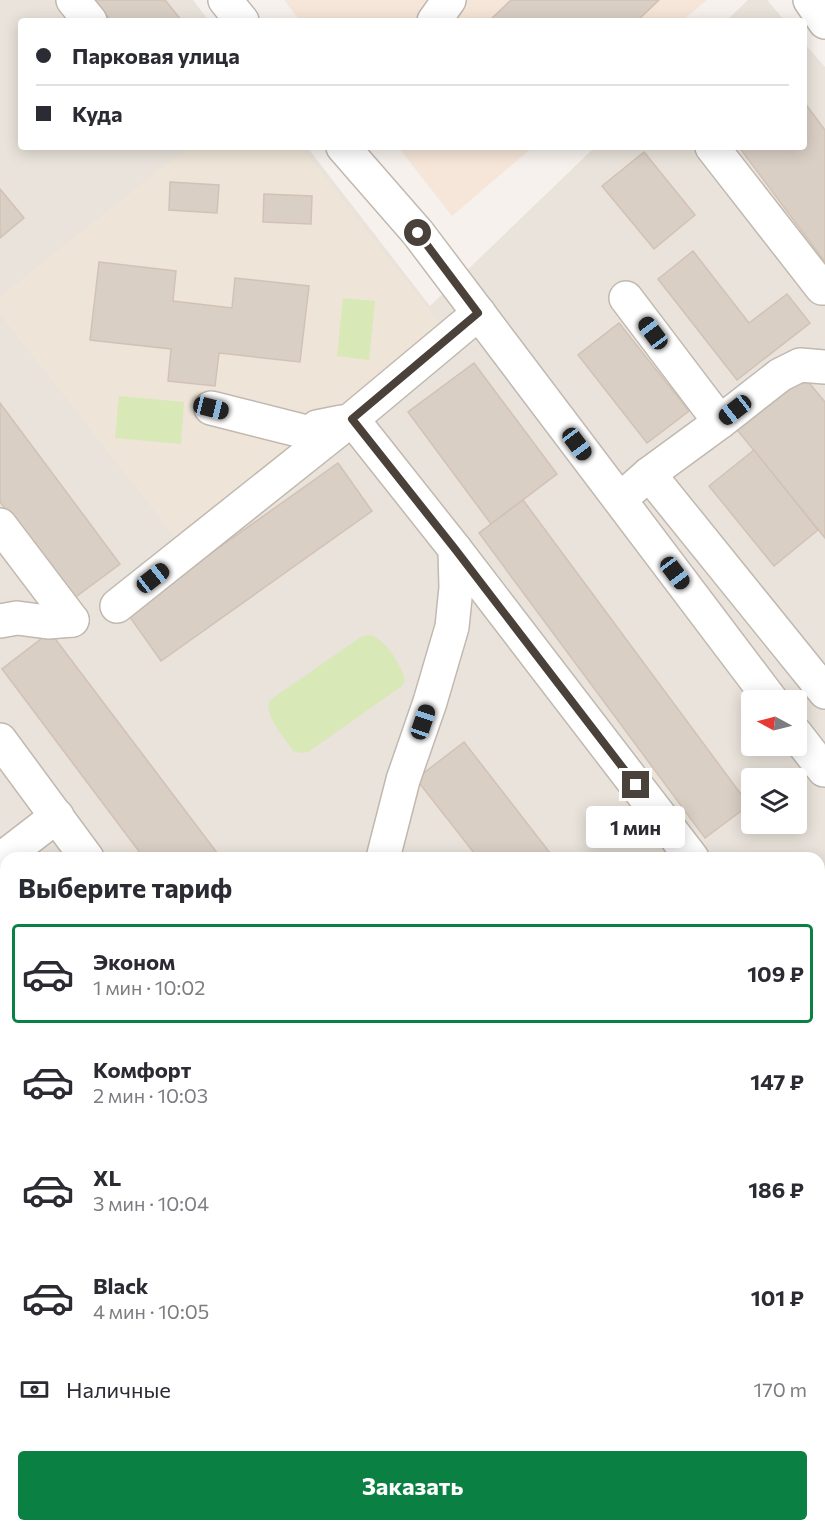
<!DOCTYPE html>
<html lang="ru">
<meta charset="utf-8">
<style>
:root{--surface:#fff;--page:#f7f7f7;--text:#2b2b33;--muted:#7c7c81;--line:#e1e1e2;--accent:#0b8043}
body{margin:0;font-family:Commissioner,sans-serif;background:var(--page);color:var(--text);height:100vh;display:flex;flex-direction:column;font-size:22px;white-space:nowrap}
*{box-sizing:border-box;margin:0}
p{font-size:20px;color:var(--muted)}
.icon{flex:none;width:33px;height:33px;fill:none;stroke:currentColor;stroke-width:2;stroke-linecap:round;stroke-linejoin:round}
.map{position:relative;flex:1;overflow:hidden}
.drawer{position:absolute;left:0px;top:852px;width:825px;height:680px;display:flex;flex-direction:column;background:var(--surface);border-radius:18px 18px 0 0;box-shadow:0 3px 15px #0003}
.drawer>*{flex:none}
.hud{position:absolute;left:18px;top:18px;width:789px;height:132px;border-radius:6px;box-shadow:0 3px 15px #0003;display:grid;align-content:center;height:132px;padding:0 18px;background:var(--surface)}
.needle{width:39px;rotate:277deg}
.controls{position:absolute;left:741px;top:690px;display:grid;gap:12px}
.controls a{display:grid;place-items:center;width:66px;height:66px;border-radius:6px;background:var(--surface);box-shadow:0 3px 15px #0003;font-size:30px}
.end{position:absolute;width:27px;height:27px;margin:-14px;border:8px solid #4a413a;background:#fff;box-shadow:0 0 0 3px #fff}
.from{border-radius:50%}
.bubble{position:absolute;height:42px;border-radius:6px;background:var(--surface);box-shadow:0 3px 15px #0003;font-size:20px;font-weight:700;line-height:42px;text-align:center}
.car{position:absolute;width:18px;height:36px;margin:-18px -9px;border-radius:8px;box-shadow:0 0 4px 2px #0007;background:linear-gradient(#222 24%,#8ab4d8 0 40%,#222 0 76%,#8ab4d8 0 86%,#222 0)}
.hud b{display:flex;align-items:center;gap:21px;height:57px;font-size:22px}
.hud b+b{border-top:2px solid var(--line)}
.hud i{width:15px;height:15px;background:var(--text)}
ul{padding:0;list-style:none}
li{display:flex;align-items:center;gap:18px;height:99px;margin:0 12px 9px;padding:0 6px;border:3px solid transparent;border-radius:6px}
li div{flex:1}
li b{display:block;font-size:22px}
li em{font-style:normal;font-weight:700}
li.active{border-color:var(--accent)}
li>.icon{width:54px;height:54px;stroke-width:1.5}
h2{padding:0 18px;font-size:27px;line-height:72px}
.pay{display:flex;align-items:center;gap:15px;height:66px;padding:0 18px;font-size:22px}
.pay p{margin-inline-start:auto}
.button{display:flex;gap:12px;margin-top:auto;padding:12px 18px}
.button a{flex:1;height:69px;border-radius:6px;background:var(--accent);color:#fff;font-size:24px;font-weight:700;line-height:69px;text-align:center}
.map>svg:first-child{display:block}
.residential{fill:#e9e3db;fill-rule:evenodd}
.commercial{fill:#f6e6d9}
.education{fill:#eee4d7}
.green{fill:#d9e8b7}
.parking{fill:#e5e2e0}
.building{fill:#dacfc5;stroke:#d2c2b5;stroke-width:1.5}
.lines{fill:none;stroke-linecap:round;stroke-linejoin:round}
.minor-casing{stroke:#c1b8af;stroke-width:36}
.minor{stroke:#fff;stroke-width:33}
.route{stroke:#4a413a;stroke-width:8}
</style>
<div class="map">
<svg width="825" height="1531" viewBox="0 0 825 1531">
<rect width="100%" height="100%" fill="#f6f1ec"/>
<g class="residential">
<path d="M 0,0 L 193,0 L 209,21 L 21,21 L 21,147 L 307,147 L 430,306 L 595,147 L 804,147 L 804,43 L 825,67 L 825,1531 L 359,1531 L 354,1526 L 819,1526 L 819,858 L 6,858 L 6,1082 L 0,1074 ZM 752,700 L 796,700 L 796,746 L 752,746 ZM 752,778 L 796,778 L 796,824 L 752,824 Z"/>
<polygon points="748,0 767,0 785,21 726,21"/>
</g>
<g class="commercial">
<polygon points="284,0 707,0 682,21 300,21"/>
<polygon points="398,147 533,147 452,216"/>
</g>
<polygon class="education" points="188,147 301,147 440,323 310,433 176,539 0,314 0,296"/>
<g class="green">
<polygon points="343,298 375,301 369,360 337,356"/>
<polygon points="119,396 184,402 181,444 115,438"/>
<path d="M 371,635 C 386,641 402,665 405,681 L 402,686 L 308,752 L 301,753 L 293,751 C 285,737 263,716 270,700 L 355,641 L 363,636 Z"/>
</g>
<polygon class="parking" points="819,1099 825,1107 825,1179 819,1183"/>
<g class="building">
<polygon points="94,0 165,0 182,21 111,21"/>
<polygon points="511,0 659,0 637,21 489,21"/>
<polygon points="804,102 825,130 825,262 739,147 804,147"/>
<polygon points="644,152 695,215 654,249 602,186"/>
<polygon points="170,182 219,185 217,213 169,210"/>
<polygon points="0,189 24,218 0,238"/>
<polygon points="264,194 312,196 311,224 263,222"/>
<polygon points="693,251 749,323 787,294 810,323 737,380 658,279"/>
<polygon points="99,262 176,271 173,301 232,308 235,278 309,286 300,362 219,353 215,386 168,381 171,349 90,340"/>
<polygon points="619,323 689,411 647,443 578,355"/>
<polygon points="474,363 557,474 491,524 408,412"/>
<polygon points="800,372 825,402 825,538 734,426"/>
<polygon points="0,403 120,564 73,599 0,502"/>
<polygon points="754,450 818,530 774,566 709,486"/>
<polygon points="338,463 372,511 161,661 127,613"/>
<polygon points="523,500 749,805 705,838 479,533"/>
<polygon points="50,632 221,858 144,858 2,669"/>
<polygon points="464,742 554,858 478,858 416,779"/>
<polygon points="6,880 6,965 0,957 0,885"/>
<polygon points="6,1410 6,1526 65,1526 55,1531 0,1531 0,1413"/>
<polygon points="819,1493 825,1502 825,1522 812,1531 796,1531 793,1526 819,1526"/>
<polygon points="414,1526 487,1526 491,1531 418,1531"/>
</g>
<g class="lines">
<defs>
<g id="minor">
<polyline points="73,0 90,21"/>
<polyline points="225,0 242,21"/>
<polyline points="810,0 825,22"/>
<polyline points="434,21 449,0"/>
<polyline points="343,147 418,233 771,700"/>
<polyline points="712,147 822,288 825,288"/>
<polyline points="626,298 720,422"/>
<polyline points="479,313 352,419 455,549 692,858"/>
<polyline points="211,408 310,433 317,427 342,422"/>
<polyline points="649,474 825,692"/>
<polyline points="632,489 649,474 720,422 780,375 800,365 825,367"/>
<polyline points="0,525 72,620"/>
<polyline points="117,606 352,419"/>
<polyline points="0,621 17,618 48,622 72,620"/>
<polyline points="796,734 824,770"/>
<polyline points="0,740 87,858"/>
<polyline points="383,858 403,780 430,702 452,627 456,588 455,549"/>
<polyline points="0,860 57,816"/>
<polyline points="819,988 825,995"/>
<polyline points="0,1026 6,1034"/>
<polyline points="819,1202 825,1198"/>
<polyline points="0,1326 6,1333"/>
<polyline points="819,1445 825,1453"/>
<polyline points="135,1526 138,1531"/>
<polyline points="369,1526 373,1531"/>
<polyline points="572,1526 576,1531"/>
<polyline points="169,1531 180,1526"/>
</g>
</defs>
<use href="#minor" class="minor-casing"/>
<use href="#minor" class="minor"/>
</g>
<g class="lines">
<polyline class="route" points="418,233 478,313 352,419 455,549 636,785"/>
</g>
</svg>
<div class="controls">
<a><svg class="needle" viewBox="-14 -14 28 28"><path d="M0-13l5 13h-10z" fill="#e53935"/><path d="M0 13l5-13h-10z" fill="#7c7c81"/></svg></a>
<a><svg class="icon" aria-label="layers" viewBox="0 0 24 24"><path d="M12 4l9 5-9 5-9-5zM3 14l9 5 9-5"/></svg></a>
</div>
<i class="end from" style="left:418px;top:233px"></i>
<i class="end" style="left:636px;top:785px"></i>
<div class="bubble" style="left:586px;top:806px;width:99px">1 мин</div>
<i class="car" style="left:653px;top:333px;rotate:323deg"></i>
<i class="car" style="left:211px;top:408px;rotate:104deg"></i>
<i class="car" style="left:735px;top:410px;rotate:232deg"></i>
<i class="car" style="left:577px;top:444px;rotate:143deg"></i>
<i class="car" style="left:675px;top:573px;rotate:143deg"></i>
<i class="car" style="left:153px;top:578px;rotate:52deg"></i>
<i class="car" style="left:423px;top:722px;rotate:19deg"></i>
<div class="hud">
<b><i class="from"></i>Парковая улица</b>
<b><i></i>Куда</b>
</div>
<section class="drawer">
<h2>Выберите тариф</h2>
<ul>
<li class="active"><svg class="icon" aria-label="car" viewBox="0 0 24 24"><path d="M5 17H2v-5l4-1 3-4h7l3 4 3 1v5h-3M9 17h6M6 11h13"/><circle cx="7" cy="17" r="2"/><circle cx="17" cy="17" r="2"/></svg><div><b>Эконом</b><p>1 мин · 10:02</p></div><em>109 ₽</em></li>
<li><svg class="icon" aria-label="car" viewBox="0 0 24 24"><path d="M5 17H2v-5l4-1 3-4h7l3 4 3 1v5h-3M9 17h6M6 11h13"/><circle cx="7" cy="17" r="2"/><circle cx="17" cy="17" r="2"/></svg><div><b>Комфорт</b><p>2 мин · 10:03</p></div><em>147 ₽</em></li>
<li><svg class="icon" aria-label="car" viewBox="0 0 24 24"><path d="M5 17H2v-5l4-1 3-4h7l3 4 3 1v5h-3M9 17h6M6 11h13"/><circle cx="7" cy="17" r="2"/><circle cx="17" cy="17" r="2"/></svg><div><b>XL</b><p>3 мин · 10:04</p></div><em>186 ₽</em></li>
<li><svg class="icon" aria-label="car" viewBox="0 0 24 24"><path d="M5 17H2v-5l4-1 3-4h7l3 4 3 1v5h-3M9 17h6M6 11h13"/><circle cx="7" cy="17" r="2"/><circle cx="17" cy="17" r="2"/></svg><div><b>Black</b><p>4 мин · 10:05</p></div><em>101 ₽</em></li>
</ul>
<div class="pay"><svg class="icon" aria-label="cash" viewBox="0 0 24 24"><path d="M3 7h18v10H3z"/><circle cx="12" cy="12" r="2"/></svg>Наличные<p>170 m</p></div>
<div class="button"><a>Заказать</a></div>
</section>
</div>
